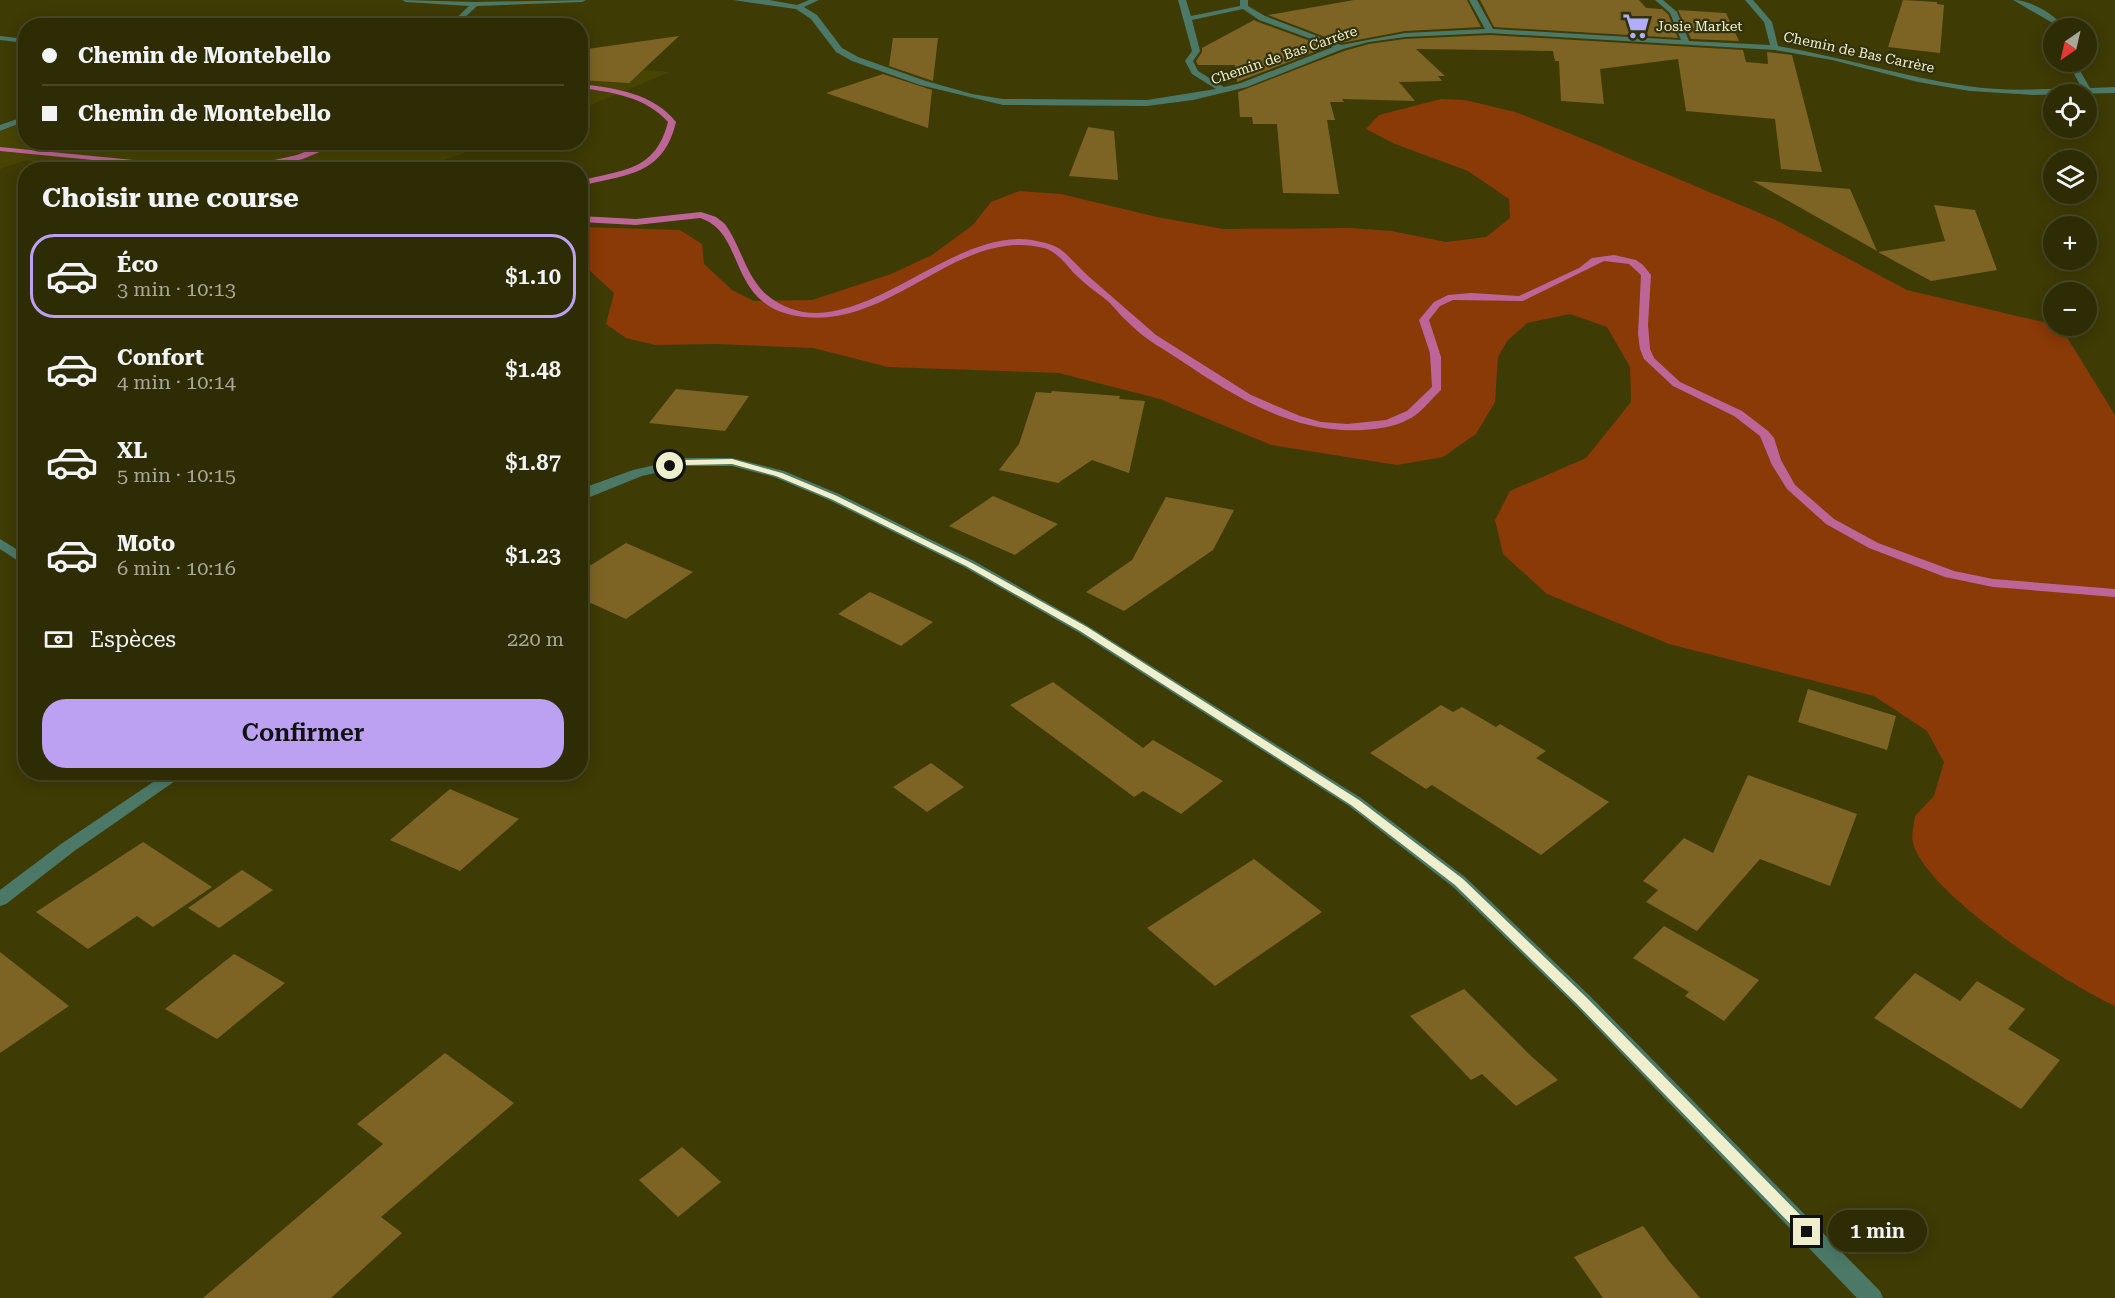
<!DOCTYPE html>
<html lang="fr">
<meta charset="utf-8">
<style>
:root{--surface:#2e2c04;--page:#36340e;--text:#f1f3f6;--muted:#a7a79a;--line:#494826;--accent:#bca0f2}
body{margin:0;font-family:"Roboto Serif",serif;background:var(--page);color:var(--text);height:100vh;display:flex;flex-direction:column;font-size:22px;white-space:nowrap}
*{box-sizing:border-box;margin:0}
p{font-size:20px;color:var(--muted)}
.icon{flex:none;width:33px;height:33px;fill:none;stroke:currentColor;stroke-width:2;stroke-linecap:round;stroke-linejoin:round}
.map{position:relative;flex:1;overflow:hidden}
.sheet{position:absolute;left:18px;top:162px;width:570px;height:618px;display:flex;flex-direction:column;background:var(--surface);border-radius:24px;box-shadow:0 3px 15px #0003,0 0 0 2px var(--line)}
.sheet>*{flex:none}
.top-card{position:absolute;left:18px;top:18px;width:570px;height:132px;border-radius:24px;box-shadow:0 3px 15px #0003,0 0 0 2px var(--line);display:grid;align-content:center;height:132px;padding:0 24px;background:var(--surface)}
.needle{width:39px;rotate:214deg}
.controls{position:absolute;left:2043px;top:18px;display:grid;gap:12px}
.controls a{display:grid;place-items:center;width:54px;height:54px;border-radius:50%;background:var(--surface);box-shadow:0 3px 15px #0003,0 0 0 2px var(--line);font-size:30px}
.end{position:absolute;width:27px;height:27px;margin:-14px;border:8px solid #efefcd;background:#111;box-shadow:0 0 0 3px #111}
.from{border-radius:50%}
.bubble{position:absolute;height:42px;border-radius:21px;background:var(--surface);box-shadow:0 3px 15px #0003,0 0 0 2px var(--line);font-size:20px;font-weight:600;line-height:42px;text-align:center}
.top-card b{display:flex;align-items:center;gap:21px;height:57px;font-size:22px}
.top-card b+b{border-top:2px solid var(--line)}
.top-card i{width:15px;height:15px;background:var(--text)}
ul{padding:0;list-style:none}
li{display:flex;align-items:center;gap:18px;height:84px;margin:0 12px 9px;padding:0 12px;border:3px solid transparent;border-radius:24px}
li div{flex:1}
li b{display:block;font-size:22px}
li em{font-style:normal;font-weight:600}
li.on{border-color:var(--accent)}
li>.icon{width:54px;height:54px;stroke-width:1.5}
h2{padding:0 24px;font-size:27px;line-height:72px}
.pay{display:flex;align-items:center;gap:15px;height:66px;padding:0 24px;font-size:22px}
.pay p{margin-inline-start:auto}
.button{display:flex;gap:12px;margin-top:auto;padding:12px 24px}
.button a{flex:1;height:69px;border-radius:24px;background:var(--accent);color:#111;font-size:24px;font-weight:600;line-height:69px;text-align:center}
.map>svg:first-child{display:block}
.built{fill:#474404}
.green{fill:#893a07}
.lines{fill:none;stroke-linecap:round;stroke-linejoin:round}
.stream{fill:#be6597;fill-rule:evenodd}
.building{fill:#7e6424}
.minor{fill:#4c7967;fill-rule:evenodd}
.route{fill:#efefcd}
.labels{text-anchor:middle;dominant-baseline:central;stroke-width:4.5;stroke-linejoin:round;paint-order:stroke}
.far-poi-label{font-size:14px;fill:#efefcd;stroke:#32310d;text-anchor:start}
.far-street-label{font-size:14px;fill:#efefcd;stroke:#32310d}
</style>
<div class="map">
<svg width="2115" height="1298" viewBox="0 0 2115 1298">
<rect width="100%" height="100%" fill="#3e3b05"/>
<g class="built">
<polygon points="581,66 670,72 581,109"/>
<polygon points="25,121 26,142 492,143 419,169 118,170 24,161 0,169 0,132"/>
</g>
<path class="green" d="M 1441,99 L 1465,100 L 1515,112 L 1576,136 L 1776,220 L 1907,290 L 2060,326 L 2115,415 L 2115,1006 C 2066,984 1927,894 1913,843 C 1911,836 1914,824 1915,816 L 1934,796 L 1944,762 L 1927,731 L 1874,696 L 1669,644 L 1547,594 L 1503,554 L 1495,520 L 1510,491 L 1586,458 L 1631,402 L 1630,367 L 1607,327 L 1570,314 L 1527,323 L 1507,341 L 1498,357 L 1495,402 L 1476,434 L 1443,457 L 1397,465 L 1271,445 L 1160,399 L 1059,373 L 888,367 L 813,348 L 715,344 L 655,345 L 626,338 L 606,324 L 614,293 L 588,269 L 581,267 L 581,227 L 680,230 L 702,244 L 704,264 L 732,290 L 754,301 L 812,300 L 891,274 L 932,255 L 973,225 L 991,202 L 1019,191 L 1061,194 L 1157,217 L 1223,229 L 1349,228 L 1392,231 L 1446,242 L 1486,237 L 1510,218 L 1509,199 L 1468,171 L 1395,144 L 1366,129 L 1379,115 Z"/>
<g class="lines">
<g class="stream">
<path d="M 580,84 C 615,88 653,93 676,122 C 663,176 627,174 580,186 L 580,181 C 623,169 655,172 668,122 C 646,97 612,92 580,88 Z"/>
<polygon points="330,142 343,142 303,159 256,170 144,165 0,151 0,147 144,161 252,165 297,155"/>
<path d="M 701,212 L 716,217 L 725,224 C 741,246 746,277 767,295 C 846,360 946,226 1032,240 C 1045,243 1055,244 1065,253 L 1087,275 L 1156,335 L 1251,395 L 1300,416 L 1321,422 L 1347,424 L 1386,420 L 1407,411 L 1432,387 L 1430,353 L 1419,320 L 1434,302 L 1448,295 L 1471,293 L 1519,296 L 1579,268 L 1592,258 L 1614,255 L 1636,260 L 1643,265 L 1651,275 L 1648,325 L 1650,349 L 1654,358 L 1680,382 L 1742,411 L 1768,431 L 1774,438 L 1781,460 L 1795,485 L 1834,519 L 1878,543 L 1954,571 L 1993,579 L 2115,589 L 2115,597 L 1993,587 L 1945,577 L 1869,548 L 1826,524 L 1787,489 L 1772,465 L 1760,436 L 1734,416 L 1673,386 L 1644,359 L 1640,349 L 1638,334 L 1641,275 L 1629,264 L 1604,261 L 1523,301 L 1453,300 L 1440,306 L 1429,320 L 1441,357 L 1441,390 C 1430,400 1421,414 1407,420 C 1394,427 1377,429 1363,430 C 1294,434 1235,397 1180,360 C 1164,349 1146,340 1132,326 C 1124,319 1117,311 1110,303 C 1100,294 1088,287 1078,277 C 1068,268 1059,252 1044,248 C 956,226 891,332 797,316 C 726,304 747,233 700,218 L 636,225 L 580,222 L 580,216 L 636,219 Z"/>
</g>
</g>
<g class="building">
<polygon points="1354,0 1467,0 1481,27 1405,31 1341,43 1268,15"/>
<polygon points="1480,0 1639,0 1646,8 1662,9 1668,14 1678,38 1494,27"/>
<polygon points="1903,0 1937,2 1937,4 1944,5 1940,53 1888,47"/>
<polygon points="1678,10 1726,13 1739,41 1691,39"/>
<polygon points="1254,20 1258,22 1327,47 1237,82 1235,65 1198,65 1196,61 1202,52 1202,48"/>
<polygon points="1490,35 1743,50 1746,62 1768,64 1767,52 1792,55 1822,172 1781,169 1775,119 1686,111 1678,59 1600,69 1604,104 1561,101 1559,61 1555,61 1553,51 1416,49 1445,76 1438,76 1442,81 1399,82 1415,101 1342,99 1344,102 1330,102 1335,120 1327,120 1339,194 1283,193 1277,124 1253,124 1252,117 1240,117 1238,92 1344,51 1369,44 1405,39"/>
<polygon points="679,36 629,83 580,80 580,50"/>
<polygon points="893,38 938,38 933,81 889,66"/>
<polygon points="883,74 932,90 928,128 826,93"/>
<polygon points="1088,127 1114,131 1118,180 1069,176"/>
<polygon points="1753,181 1850,189 1877,251"/>
<polygon points="1934,205 1975,210 1997,270 1931,281 1878,252 1945,241"/>
<polygon points="676,389 749,396 725,431 649,423"/>
<polygon points="1052,391 1120,396 1119,399 1145,401 1129,473 1092,460 1058,483 999,470 1019,444 1036,392 1051,393"/>
<polygon points="993,496 1058,524 1015,555 949,526"/>
<polygon points="1166,497 1234,510 1213,550 1124,611 1086,592 1132,560"/>
<polygon points="626,543 693,572 626,619 580,598 580,572"/>
<polygon points="870,592 883,598 933,622 901,646 838,614"/>
<polygon points="1053,682 1143,748 1153,740 1223,781 1181,814 1143,791 1134,797 1010,705"/>
<polygon points="1808,689 1896,716 1887,750 1798,722"/>
<polygon points="1441,705 1453,712 1462,707 1496,727 1500,724 1546,751 1536,758 1609,802 1541,855 1432,785 1426,789 1370,753"/>
<polygon points="931,763 964,787 927,812 893,787"/>
<polygon points="1748,775 1857,814 1830,886 1760,859 1697,931 1646,902 1658,890 1643,881 1684,838 1713,853"/>
<polygon points="450,789 519,819 460,871 390,840"/>
<polygon points="143,842 212,887 153,927 137,916 88,949 36,912"/>
<polygon points="1254,859 1322,912 1215,986 1147,928"/>
<polygon points="242,870 273,890 219,928 188,908"/>
<polygon points="1664,926 1759,980 1724,1021 1685,996 1689,992 1633,958"/>
<polygon points="0,952 69,1006 0,1053"/>
<polygon points="234,954 285,983 217,1039 165,1009"/>
<polygon points="1915,973 1960,1001 1977,981 2025,1009 2008,1029 2060,1060 2021,1109 1874,1018"/>
<polygon points="1464,989 1530,1055 1558,1080 1516,1106 1482,1074 1471,1080 1410,1016"/>
<polygon points="445,1053 514,1103 381,1217 402,1233 331,1298 203,1298 383,1144 357,1124"/>
<polygon points="682,1147 721,1182 678,1217 639,1180"/>
<polygon points="1643,1226 1669,1261 1700,1298 1603,1298 1574,1257"/>
</g>
<g class="lines">
<g class="minor">
<polygon points="402,0 475,2 586,0 582,2 477,6 456,26 448,26 469,6 406,2"/>
<path d="M 733,0 L 769,0 L 797,5 L 809,0 L 819,0 L 804,7 L 817,15 L 842,48 L 858,57 L 926,81 L 972,94 L 1003,99 L 1147,100 L 1216,89 L 1192,74 L 1185,61 L 1192,51 L 1178,0 L 1186,0 L 1191,16 L 1240,6 L 1240,0 L 1248,0 L 1248,6 L 1265,16 L 1341,45 L 1405,33 L 1485,29 L 1469,0 L 1477,0 L 1493,29 L 1681,40 L 1670,13 L 1655,0 L 1663,0 L 1677,12 L 1689,41 L 1770,45 L 1764,22 L 1745,0 L 1753,0 L 1772,22 L 1778,46 C 1842,57 1904,77 1967,86 C 2005,92 2044,89 2082,88 L 2067,62 L 2075,62 L 2090,88 L 2115,87 L 2115,93 L 2034,95 L 1970,91 L 1918,82 L 1832,60 L 1775,50 L 1490,33 L 1405,37 L 1369,42 L 1343,49 L 1247,87 L 1193,100 L 1147,106 L 1003,105 L 920,85 L 852,61 L 836,52 L 811,19 L 796,9 ZM 1243,9 L 1259,20 L 1333,47 L 1241,83 L 1224,87 L 1198,71 L 1193,61 L 1200,51 L 1192,20 Z"/>
<path d="M 2013,0 C 2031,0 2054,14 2065,28 L 2057,28 L 2051,22 Z"/>
<polygon points="0,36 26,39 26,43 0,40"/>
<polygon points="26,116 26,121 0,131 0,125"/>
<polygon points="686,458 732,458 784,471 839,494 974,561 1088,626 1361,798 1465,877 1589,995 1880,1291 1883,1298 1857,1298 1575,1005 1453,887 1349,806 1078,632 964,567 829,500 774,477 732,466 686,466 642,476 580,501 580,491 586,487 633,470"/>
<polygon points="0,539 26,555 26,566 0,549"/>
<polygon points="168,772 188,772 73,852 6,904 0,906 0,890 61,844"/>
</g>
</g>
<polygon class="route" points="732,459 782,473 837,496 972,563 1087,627 1359,800 1463,879 1586,997 1812,1227 1814,1232 1812,1236 1807,1238 1802,1236 1577,1004 1455,885 1351,805 1080,631 966,566 831,499 776,476 732,464 686,465 670,468 666,466 686,460"/>
<defs>
<symbol id="supermarket-bare" viewBox="-9 -9 18 18"><path d="M-6-5.5h2.5l.6 2H6L4.5 2H-2.5L-4.4-4H-6ZM-1.5 3.2a1.3 1.3 0 1 0 .1 0ZM3 3.2a1.3 1.3 0 1 0 .1 0Z" fill="#b2adf9" stroke="#32310d" stroke-width="2.5" paint-order="stroke"/></symbol>
</defs>
<g fill-rule="evenodd">
<use href="#supermarket-bare" x="1617" y="7" width="38" height="38"/>
</g>
<g class="labels">
<g class="far-poi-label">
<text x="1656" y="26">Josie Market</text>
</g>
<g class="far-street-label">
<text transform="translate(1859 52) rotate(12)">Chemin de Bas Carrère</text>
<text transform="translate(1284 55) rotate(-19)">Chemin de Bas Carrère</text>
</g>
</g>
</svg>
<div class="controls">
<a><svg class="needle" viewBox="-14 -14 28 28"><path d="M0-13l5 13h-10z" fill="#e53935"/><path d="M0 13l5-13h-10z" fill="#a7a79a"/></svg></a>
<a><svg class="icon" aria-label="locate" viewBox="0 0 24 24"><circle cx="12" cy="12" r="6"/><path d="M12 2v4M12 18v4M2 12h4M18 12h4"/></svg></a>
<a><svg class="icon" aria-label="layers" viewBox="0 0 24 24"><path d="M12 4l9 5-9 5-9-5zM3 14l9 5 9-5"/></svg></a>
<a>+</a>
<a>−</a>
</div>
<i class="end from" style="left:670px;top:466px"></i>
<i class="end" style="left:1807px;top:1232px"></i>
<div class="bubble" style="left:1828px;top:1210px;width:99px">1 min</div>
<div class="top-card">
<b><i class="from"></i>Chemin de Montebello</b>
<b><i></i>Chemin de Montebello</b>
</div>
<section class="sheet">
<h2>Choisir une course</h2>
<ul>
<li class="on"><svg class="icon" aria-label="car" viewBox="0 0 24 24"><path d="M5 17H2v-5l4-1 3-4h7l3 4 3 1v5h-3M9 17h6M6 11h13"/><circle cx="7" cy="17" r="2"/><circle cx="17" cy="17" r="2"/></svg><div><b>Éco</b><p>3 min · 10:13</p></div><em>$1.10</em></li>
<li><svg class="icon" aria-label="car" viewBox="0 0 24 24"><path d="M5 17H2v-5l4-1 3-4h7l3 4 3 1v5h-3M9 17h6M6 11h13"/><circle cx="7" cy="17" r="2"/><circle cx="17" cy="17" r="2"/></svg><div><b>Confort</b><p>4 min · 10:14</p></div><em>$1.48</em></li>
<li><svg class="icon" aria-label="car" viewBox="0 0 24 24"><path d="M5 17H2v-5l4-1 3-4h7l3 4 3 1v5h-3M9 17h6M6 11h13"/><circle cx="7" cy="17" r="2"/><circle cx="17" cy="17" r="2"/></svg><div><b>XL</b><p>5 min · 10:15</p></div><em>$1.87</em></li>
<li><svg class="icon" aria-label="car" viewBox="0 0 24 24"><path d="M5 17H2v-5l4-1 3-4h7l3 4 3 1v5h-3M9 17h6M6 11h13"/><circle cx="7" cy="17" r="2"/><circle cx="17" cy="17" r="2"/></svg><div><b>Moto</b><p>6 min · 10:16</p></div><em>$1.23</em></li>
</ul>
<div class="pay"><svg class="icon" aria-label="cash" viewBox="0 0 24 24"><path d="M3 7h18v10H3z"/><circle cx="12" cy="12" r="2"/></svg>Espèces<p>220 m</p></div>
<div class="button"><a>Confirmer</a></div>
</section>
</div>
